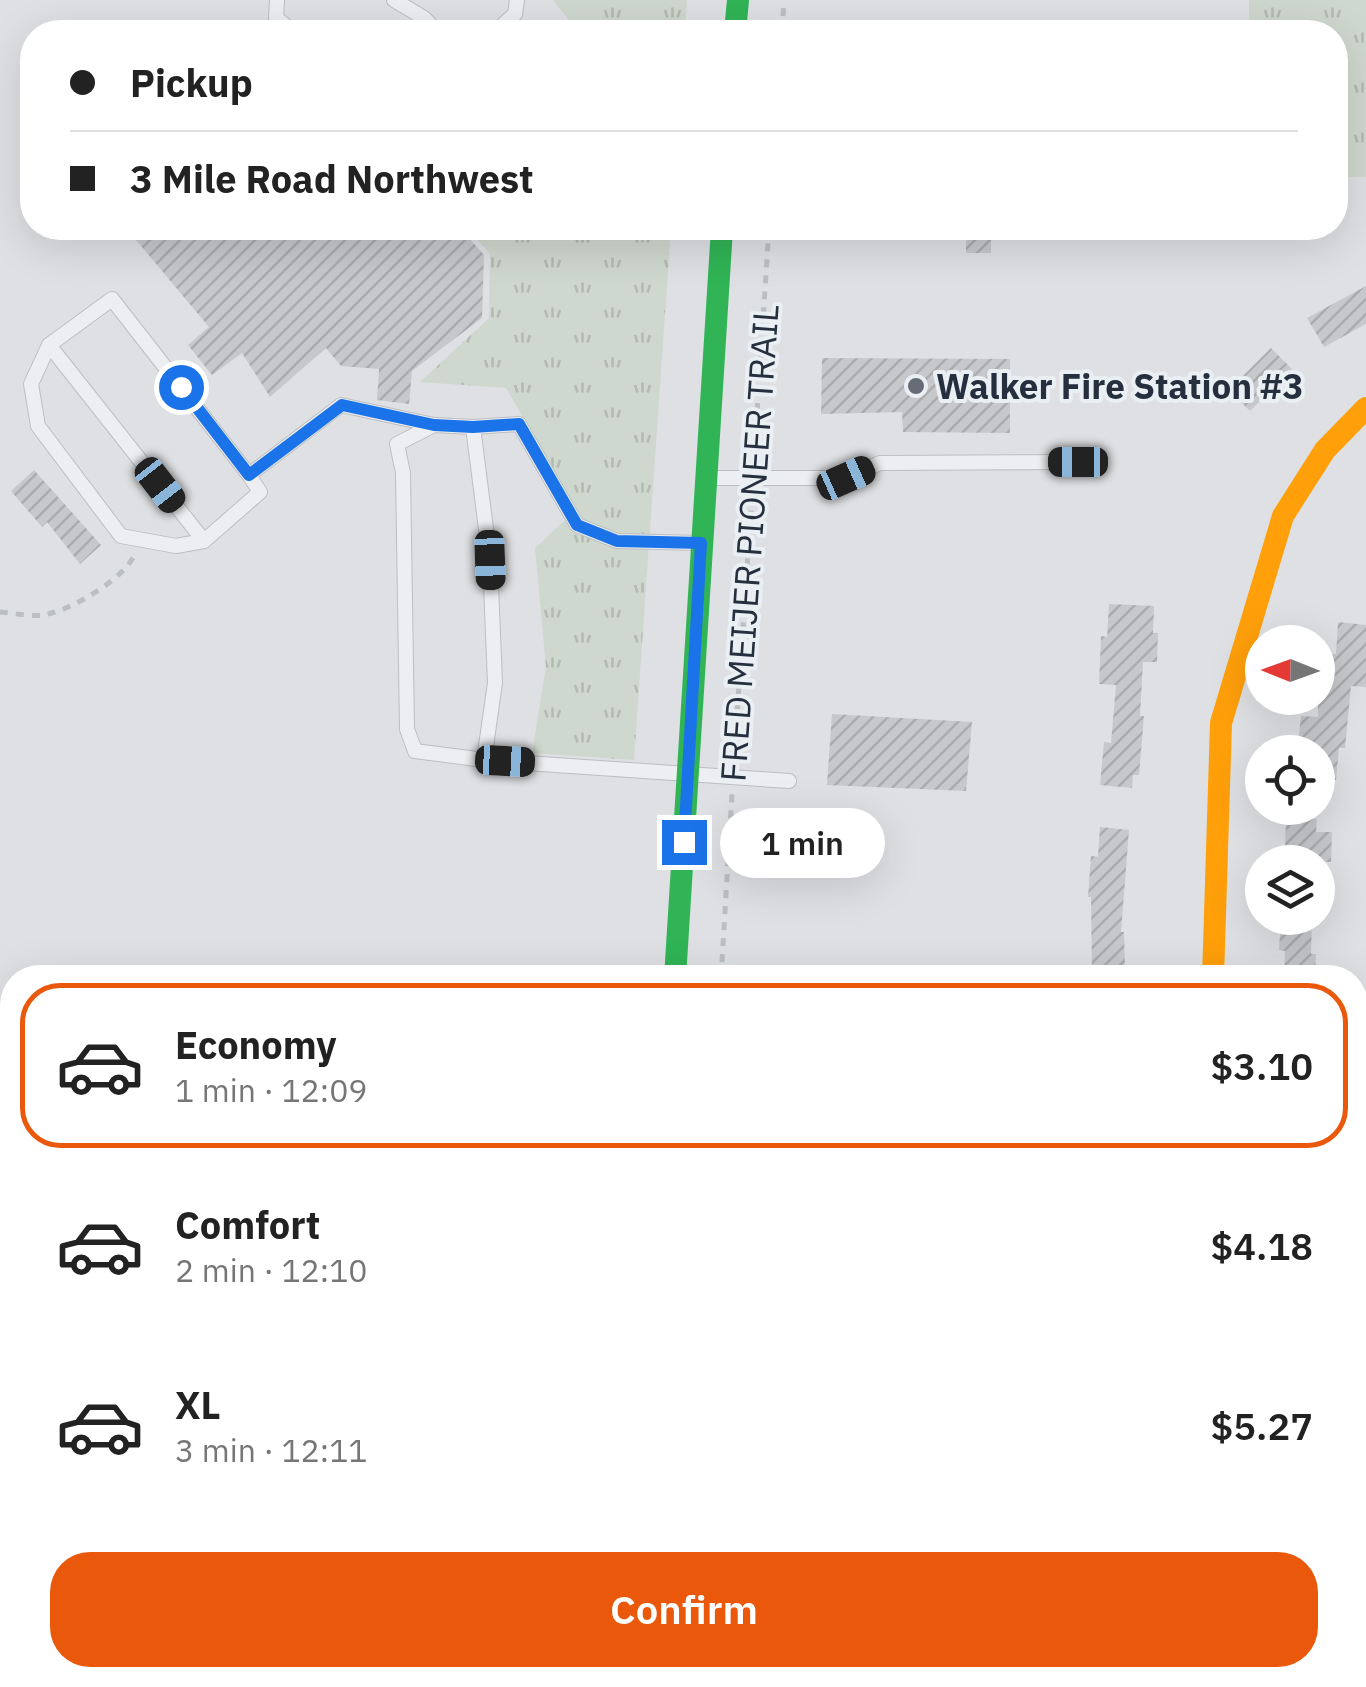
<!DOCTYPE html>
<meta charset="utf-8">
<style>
:root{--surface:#fff;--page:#f2f2f2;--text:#222;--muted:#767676;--line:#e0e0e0;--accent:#ea580c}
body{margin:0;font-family:"IBM Plex Sans",sans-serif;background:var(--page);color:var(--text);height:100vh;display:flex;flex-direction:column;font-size:38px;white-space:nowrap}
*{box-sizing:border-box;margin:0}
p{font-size:32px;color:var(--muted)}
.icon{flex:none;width:55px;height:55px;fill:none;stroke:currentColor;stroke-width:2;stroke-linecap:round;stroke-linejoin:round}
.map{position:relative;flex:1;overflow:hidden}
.panel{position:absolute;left:0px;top:965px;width:1368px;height:722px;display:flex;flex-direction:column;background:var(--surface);border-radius:40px 40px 0 0;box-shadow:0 10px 40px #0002}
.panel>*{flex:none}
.top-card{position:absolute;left:20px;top:20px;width:1328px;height:220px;border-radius:40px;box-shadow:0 10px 40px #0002;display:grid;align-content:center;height:220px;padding:0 50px;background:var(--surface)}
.needle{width:65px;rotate:271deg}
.buttons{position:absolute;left:1245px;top:625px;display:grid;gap:20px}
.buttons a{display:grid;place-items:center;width:90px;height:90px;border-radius:50%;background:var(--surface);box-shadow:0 10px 40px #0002;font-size:50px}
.end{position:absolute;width:45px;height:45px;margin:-22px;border:12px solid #1a73e8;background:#fff;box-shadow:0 0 0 5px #fff}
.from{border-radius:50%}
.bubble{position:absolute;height:70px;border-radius:35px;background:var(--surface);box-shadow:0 10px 40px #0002;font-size:32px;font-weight:600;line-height:70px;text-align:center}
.car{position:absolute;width:30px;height:60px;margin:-30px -15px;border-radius:12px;box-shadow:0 0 8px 2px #0007;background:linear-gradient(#222 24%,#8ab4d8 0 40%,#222 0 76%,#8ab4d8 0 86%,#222 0)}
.top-card b{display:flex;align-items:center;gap:35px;height:95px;font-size:38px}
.top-card b+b{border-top:2px solid var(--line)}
.top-card i{width:25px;height:25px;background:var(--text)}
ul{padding:18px 0 0;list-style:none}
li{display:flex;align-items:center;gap:30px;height:165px;margin:0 20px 15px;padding:0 30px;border:5px solid transparent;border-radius:40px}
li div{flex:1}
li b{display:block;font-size:38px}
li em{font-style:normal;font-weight:600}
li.selected{border-color:var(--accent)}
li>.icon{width:90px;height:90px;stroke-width:1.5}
.button{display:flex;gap:20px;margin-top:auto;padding:20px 50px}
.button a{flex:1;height:115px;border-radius:40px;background:var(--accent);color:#fff;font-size:40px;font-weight:600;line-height:115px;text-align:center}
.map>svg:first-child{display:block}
.park{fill:url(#park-tufts)}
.building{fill:url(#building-hatch)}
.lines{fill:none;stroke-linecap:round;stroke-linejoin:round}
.lane-casing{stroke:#bcbec1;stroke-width:16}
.path{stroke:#bcbfc2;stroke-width:5;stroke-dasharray:8 8;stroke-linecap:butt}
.lane{stroke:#edeef1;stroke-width:14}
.fast{stroke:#30b455;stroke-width:22}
.slow{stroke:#ff9f0a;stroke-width:22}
.route{stroke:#1a73e8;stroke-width:12}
.poi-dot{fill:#666d77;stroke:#eaeff4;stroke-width:4}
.labels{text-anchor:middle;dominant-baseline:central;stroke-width:8;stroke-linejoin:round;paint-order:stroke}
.poi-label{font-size:35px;font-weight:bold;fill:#252f3d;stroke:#eaeff4;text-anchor:start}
.street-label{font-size:35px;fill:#252f3d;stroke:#eaeff4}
</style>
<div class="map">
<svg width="1366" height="1687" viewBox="0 0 1366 1687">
<defs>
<pattern id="park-tufts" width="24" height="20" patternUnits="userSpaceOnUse" patternTransform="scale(2.5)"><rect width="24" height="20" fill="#cfd8ce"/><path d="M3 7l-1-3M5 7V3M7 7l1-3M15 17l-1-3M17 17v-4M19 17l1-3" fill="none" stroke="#b2bab2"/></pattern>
<pattern id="building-hatch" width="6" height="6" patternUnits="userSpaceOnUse" patternTransform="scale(2.5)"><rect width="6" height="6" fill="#c6c8cb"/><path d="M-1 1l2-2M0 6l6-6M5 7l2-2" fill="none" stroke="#aaacaf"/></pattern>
</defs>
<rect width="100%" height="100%" fill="#dee0e3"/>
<g class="park">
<polygon points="553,0 687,0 685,32 555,32 569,20"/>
<polygon points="1249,0 1366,0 1366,177 1335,177 1335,32 1249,32"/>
<polygon points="467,228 671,228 634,760 532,753 546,667 535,548 577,509 506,388 420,382 489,318 490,254"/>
</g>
<g class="building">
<polygon points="126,228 460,228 484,255 482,318 412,371 409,404 377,400 379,369 341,366 326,348 270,397 242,353 212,375 188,345 209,327"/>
<rect x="966" y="228" width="25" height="25"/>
<polygon points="1366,286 1366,324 1324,347 1307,318"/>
<polygon points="1271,348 1292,369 1250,411 1229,390"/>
<polygon points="822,358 1010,359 1010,433 903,432 902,412 821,414"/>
<polygon points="34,470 101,545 80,564 47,522 42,527 11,491"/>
<polygon points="1109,604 1154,606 1153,633 1158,633 1157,662 1143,662 1140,716 1144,716 1139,775 1133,775 1132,788 1100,785 1104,742 1111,743 1116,685 1099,684 1101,636 1107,637"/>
<polygon points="1338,622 1366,625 1366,687 1351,686 1345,748 1339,748 1336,780 1318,778 1318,752 1306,752 1306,744 1298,743 1301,716 1318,717 1318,653 1336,654"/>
<polygon points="832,714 972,722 966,791 827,785"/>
<polygon points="1286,818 1317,819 1316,832 1332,832 1331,862 1290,862 1291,848 1285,847"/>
<polygon points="1100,827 1129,830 1121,932 1124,932 1125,968 1121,968 1122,978 1092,978 1091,897 1088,897 1091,856 1098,857"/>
<polygon points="1281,919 1312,920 1311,954 1316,954 1315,978 1284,978 1285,951 1279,950"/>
</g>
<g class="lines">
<defs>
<g id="lane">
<polyline points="277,0 276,18 294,32"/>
<polyline points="394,0 424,18 438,32"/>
<polyline points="495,32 515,14 517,0"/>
<polyline points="49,345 31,384 38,426 121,536 176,546 204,541"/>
<polyline points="473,427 434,425 397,444 403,473 407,729 415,751 484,760 789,781"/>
<polyline points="249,475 112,299 49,345 204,541 260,492 249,475 341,405 434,425"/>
<polyline points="708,478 846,478 880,463 1078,462"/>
<polyline points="484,760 495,683 490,560 473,427 519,424 577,525 617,541 700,543"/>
</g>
</defs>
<use href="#lane" class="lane-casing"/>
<g class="path">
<polyline points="782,32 784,0"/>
<polyline points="754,459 769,228"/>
<path d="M 0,612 C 14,613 35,618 48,614 C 74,608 122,580 134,556"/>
<polyline points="734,758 752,495"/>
<polyline points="721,978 732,794"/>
<polyline points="703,1687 704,1675"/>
</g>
<use href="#lane" class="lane"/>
<g class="fast">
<polyline points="735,32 738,0"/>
<polyline points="675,978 722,228"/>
<polyline points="1355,1305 1366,1305"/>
<polyline points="0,1314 12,1314"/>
<polyline points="652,1675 652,1687"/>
</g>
<polyline class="slow" points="1213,978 1221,723 1283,516 1325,450 1366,408"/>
</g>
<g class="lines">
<polyline class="route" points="181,387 249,475 342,405 434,425 473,427 519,424 577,525 617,541 701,543 684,842"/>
</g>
<circle class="poi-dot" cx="916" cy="386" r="10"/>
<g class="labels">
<g class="poi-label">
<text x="936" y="386">Walker Fire Station #3</text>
</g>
<g class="street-label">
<text transform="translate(749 543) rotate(-86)">FRED MEIJER PIONEER TRAIL</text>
</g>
</g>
</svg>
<div class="buttons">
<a><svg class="needle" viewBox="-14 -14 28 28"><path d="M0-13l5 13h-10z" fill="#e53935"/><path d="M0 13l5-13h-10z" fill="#767676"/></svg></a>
<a><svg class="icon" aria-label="locate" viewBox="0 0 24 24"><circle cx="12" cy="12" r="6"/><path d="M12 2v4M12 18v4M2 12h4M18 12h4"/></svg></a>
<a><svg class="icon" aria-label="layers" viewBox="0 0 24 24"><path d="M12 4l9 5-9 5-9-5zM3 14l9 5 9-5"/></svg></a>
</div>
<i class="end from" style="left:181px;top:387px"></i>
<i class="end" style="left:684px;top:842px"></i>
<div class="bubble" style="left:720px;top:808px;width:165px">1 min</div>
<i class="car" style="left:1078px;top:462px;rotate:270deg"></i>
<i class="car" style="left:846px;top:478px;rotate:66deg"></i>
<i class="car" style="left:160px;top:485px;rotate:142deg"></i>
<i class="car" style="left:490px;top:560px;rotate:178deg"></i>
<i class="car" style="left:505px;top:761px;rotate:93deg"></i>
<div class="top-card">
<b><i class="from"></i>Pickup</b>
<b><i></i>3 Mile Road Northwest</b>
</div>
<section class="panel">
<ul>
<li class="selected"><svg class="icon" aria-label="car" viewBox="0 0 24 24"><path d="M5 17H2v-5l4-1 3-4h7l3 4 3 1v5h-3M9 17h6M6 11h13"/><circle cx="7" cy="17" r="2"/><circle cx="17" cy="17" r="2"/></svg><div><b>Economy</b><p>1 min · 12:09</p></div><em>$3.10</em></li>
<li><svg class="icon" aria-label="car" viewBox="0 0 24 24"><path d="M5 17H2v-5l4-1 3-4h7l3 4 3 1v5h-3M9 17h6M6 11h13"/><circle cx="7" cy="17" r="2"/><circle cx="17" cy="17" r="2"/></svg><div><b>Comfort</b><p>2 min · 12:10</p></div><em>$4.18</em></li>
<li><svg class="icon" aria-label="car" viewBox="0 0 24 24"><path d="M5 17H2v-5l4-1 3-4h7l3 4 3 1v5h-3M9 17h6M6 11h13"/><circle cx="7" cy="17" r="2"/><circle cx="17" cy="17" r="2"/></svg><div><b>XL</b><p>3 min · 12:11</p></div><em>$5.27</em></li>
</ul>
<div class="button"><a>Confirm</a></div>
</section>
</div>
